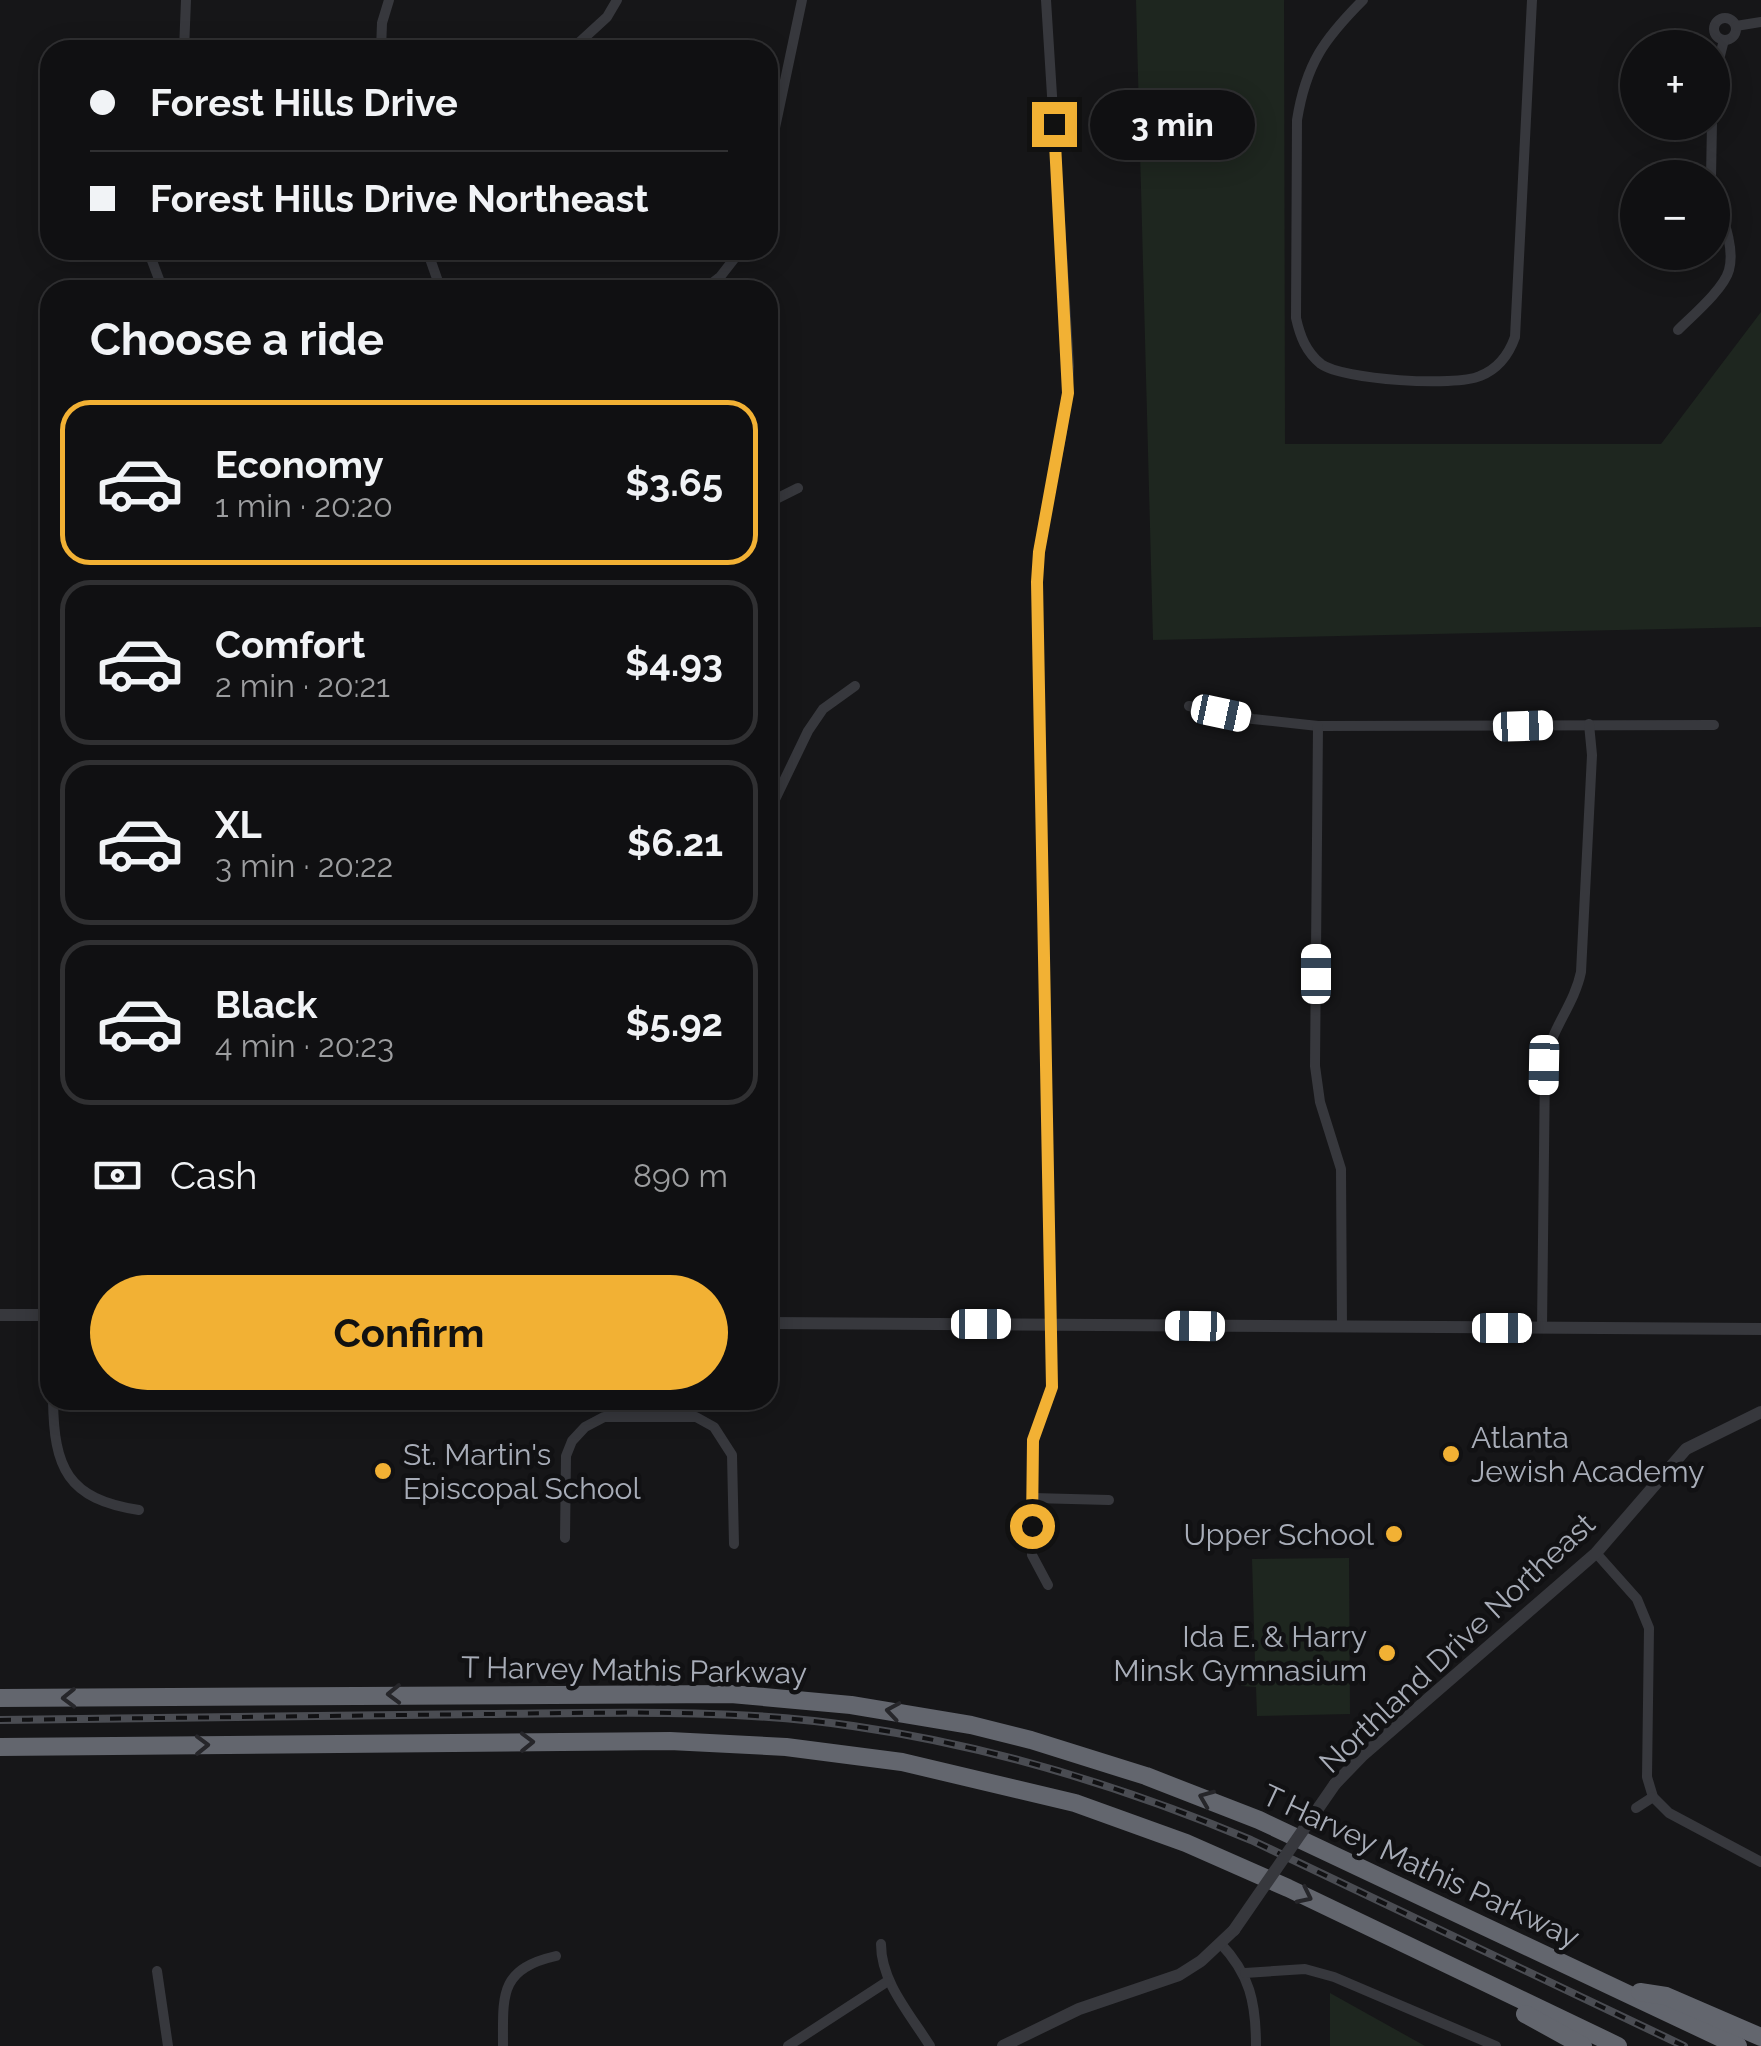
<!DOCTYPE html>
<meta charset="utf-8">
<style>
:root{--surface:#101012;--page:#19191b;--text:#f1f3f6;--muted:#9c9d9f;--line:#303032;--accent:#f2b134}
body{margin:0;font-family:Raleway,sans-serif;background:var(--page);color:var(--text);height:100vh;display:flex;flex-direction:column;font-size:38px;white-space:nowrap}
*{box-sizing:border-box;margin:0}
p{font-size:32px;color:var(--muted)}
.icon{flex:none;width:55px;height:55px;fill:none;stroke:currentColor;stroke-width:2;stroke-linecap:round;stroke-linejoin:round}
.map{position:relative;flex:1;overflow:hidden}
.side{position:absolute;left:40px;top:280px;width:738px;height:1130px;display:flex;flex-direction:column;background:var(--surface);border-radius:30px;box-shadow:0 5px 25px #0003,0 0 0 2px var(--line)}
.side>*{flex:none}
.top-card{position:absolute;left:40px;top:40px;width:738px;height:220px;border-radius:30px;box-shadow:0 5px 25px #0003,0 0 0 2px var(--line);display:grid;align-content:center;height:220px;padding:0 50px;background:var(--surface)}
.buttons{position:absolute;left:1620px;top:30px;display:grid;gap:20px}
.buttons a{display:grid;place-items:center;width:110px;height:110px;border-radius:50%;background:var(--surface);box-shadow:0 5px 25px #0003,0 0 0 2px var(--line);font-size:50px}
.end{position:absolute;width:45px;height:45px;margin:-22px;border:12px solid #f2b134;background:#111;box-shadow:0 0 0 5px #111}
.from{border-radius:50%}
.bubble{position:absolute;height:70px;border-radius:35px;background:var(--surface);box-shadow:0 5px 25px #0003,0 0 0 2px var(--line);font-size:32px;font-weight:700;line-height:70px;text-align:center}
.car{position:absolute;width:30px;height:60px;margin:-30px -15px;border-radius:12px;box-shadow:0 0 8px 2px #0007;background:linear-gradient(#fff 24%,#345 0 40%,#fff 0 76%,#345 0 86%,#fff 0)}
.top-card b{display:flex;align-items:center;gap:35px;height:95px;font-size:38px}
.top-card b+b{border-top:2px solid var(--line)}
.top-card i{width:25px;height:25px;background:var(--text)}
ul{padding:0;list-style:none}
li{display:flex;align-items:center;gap:30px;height:165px;margin:0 20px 15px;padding:0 30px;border:5px solid var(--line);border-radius:30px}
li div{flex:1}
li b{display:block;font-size:38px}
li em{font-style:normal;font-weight:700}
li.active{border-color:var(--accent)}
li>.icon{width:90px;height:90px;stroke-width:1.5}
h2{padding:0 50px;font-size:45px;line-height:120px}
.pay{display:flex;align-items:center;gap:25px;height:110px;padding:0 50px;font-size:38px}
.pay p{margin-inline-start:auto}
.cta{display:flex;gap:20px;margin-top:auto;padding:20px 50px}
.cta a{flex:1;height:115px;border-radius:60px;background:var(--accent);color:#111;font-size:40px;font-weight:700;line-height:115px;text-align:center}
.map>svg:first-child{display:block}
.green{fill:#1e261f}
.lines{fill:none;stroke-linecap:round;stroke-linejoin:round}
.minor{stroke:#37383d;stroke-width:10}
.tertiary{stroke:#37383d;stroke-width:12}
.motorway{stroke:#63666e;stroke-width:18}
.rail-casing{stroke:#4a4c52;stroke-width:8}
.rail{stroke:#111113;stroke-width:4;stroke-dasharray:11;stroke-linecap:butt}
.tertiary-bridge{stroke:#37383d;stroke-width:12}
.oneway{stroke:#26262a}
.route{stroke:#f2b134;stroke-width:12}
.poi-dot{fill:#f2b134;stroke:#111113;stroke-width:4}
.labels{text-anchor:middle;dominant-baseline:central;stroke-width:9;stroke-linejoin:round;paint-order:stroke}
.poi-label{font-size:30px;fill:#a8adb8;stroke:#111113;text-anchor:start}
.street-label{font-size:30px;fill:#a8adb8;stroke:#111113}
</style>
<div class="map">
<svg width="1761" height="2046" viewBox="0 0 1761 2046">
<rect width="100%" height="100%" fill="#161618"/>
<g class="green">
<polygon points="1136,0 1284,0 1285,444 1661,444 1761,312 1761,627 1153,640"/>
<polygon points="1349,1558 1350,1714 1257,1716 1256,1687 1241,1686 1241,1662 1255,1662 1252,1559"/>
<polygon points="1330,1993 1425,2046 1330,2046"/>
</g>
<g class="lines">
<g class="minor">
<path d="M 1046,0 L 1069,366 C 1067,439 1041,509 1037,582 L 1052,1387 L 1033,1440 L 1032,1555 L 1048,1585"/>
<path d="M 1363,0 C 1324,39 1306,64 1297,120 L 1296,318 C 1300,336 1306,352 1321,364 C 1343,380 1455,387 1480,376 C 1498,369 1509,354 1515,337 L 1532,0"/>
<circle cx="1725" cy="29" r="11"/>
<polyline points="1736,26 1761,22"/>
<polyline points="184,50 186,0"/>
<polyline points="381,50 382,23 389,0"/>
<polyline points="571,50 607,17 617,0"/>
<polyline points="1712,117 1716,71 1724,40"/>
<polyline points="768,161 802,0"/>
<polyline points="1711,178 1712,122"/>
<polyline points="148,250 163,290"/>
<polyline points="427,250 441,290"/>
<polyline points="703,290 720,277 741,250"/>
<path d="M 1678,330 C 1692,316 1724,289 1729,270 C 1736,245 1719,209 1712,185"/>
<polyline points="768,503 798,488"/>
<polyline points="1189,706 1253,719 1318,726 1714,725"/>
<polyline points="1318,726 1315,1066 1320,1102 1341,1169 1342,1327"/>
<polyline points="768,814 808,731 823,709 855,686"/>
<path d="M 1542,1328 L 1545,1065 C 1549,1031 1574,1006 1581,972 L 1592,755 L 1589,724"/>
<path d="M 53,1400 C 54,1468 67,1499 139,1510"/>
<polyline points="1033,1498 1109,1500"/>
<polyline points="565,1538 566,1456 572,1441 585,1427 604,1417 696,1417 714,1427 732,1455 734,1544"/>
<polyline points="1596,1553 1637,1599 1649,1628 1647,1777 1653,1797 1669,1813 1761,1862"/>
<polyline points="1636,1808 1653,1797"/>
<path d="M 1220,1943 C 1250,1974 1256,2003 1256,2046"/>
<path d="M 881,1944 C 881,1982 910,2014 930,2046"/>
<polyline points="157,1971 168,2046"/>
<polyline points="1245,1973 1305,1969 1334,1977 1496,2046"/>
<path d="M 503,2046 C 503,1995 499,1969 556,1956"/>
<polyline points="788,2046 888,1981"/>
</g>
<g class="tertiary">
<polyline points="0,1315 50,1315"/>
<polyline points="768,1323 1761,1329"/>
<polyline points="1335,1784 1362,1756 1596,1553 1686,1449 1761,1412"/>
<polyline points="1003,2046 1079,2009 1179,1975 1201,1961 1234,1930"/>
</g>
<g class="motorway">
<polyline points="0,1698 731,1694 851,1705 971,1725 1031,1740 1146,1776 1259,1820 1738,2046"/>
<polyline points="0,1747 670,1741 786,1747 902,1762 1075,1803 1186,1843 1288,1888 1618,2046"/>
<polyline points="1640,1992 1666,1996 1761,2037"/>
<polyline points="1525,2014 1583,2046"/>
</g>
<defs>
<path id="rail" d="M 0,1720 C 161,1718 322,1716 483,1714 C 606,1713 731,1708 853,1726 C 992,1746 1122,1786 1251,1840 L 1684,2046"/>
</defs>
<use href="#rail" class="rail-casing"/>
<use href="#rail" class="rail"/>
<polyline class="tertiary-bridge" points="1234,1930 1335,1784"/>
</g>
<defs><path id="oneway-chevron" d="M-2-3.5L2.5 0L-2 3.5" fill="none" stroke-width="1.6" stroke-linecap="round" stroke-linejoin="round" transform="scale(2.5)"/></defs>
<g class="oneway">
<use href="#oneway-chevron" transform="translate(394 1694) rotate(179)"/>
<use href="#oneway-chevron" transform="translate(69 1698) rotate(179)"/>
<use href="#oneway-chevron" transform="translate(893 1711) rotate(-171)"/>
<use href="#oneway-chevron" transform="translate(527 1742) rotate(-1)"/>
<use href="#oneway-chevron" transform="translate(202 1745) rotate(-1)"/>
<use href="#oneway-chevron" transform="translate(1206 1798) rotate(-158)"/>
<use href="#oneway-chevron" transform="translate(1305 1896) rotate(26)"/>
</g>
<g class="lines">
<polyline class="route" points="1032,1526 1033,1440 1052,1387 1037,582 1039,552 1068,393 1054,124"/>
</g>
<g class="poi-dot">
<circle cx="1451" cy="1454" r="10"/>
<circle cx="383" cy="1471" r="10"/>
<circle cx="1394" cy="1534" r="10"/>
<circle cx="1387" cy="1653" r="10"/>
</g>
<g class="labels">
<g class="poi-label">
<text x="1471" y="1437">Atlanta<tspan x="1471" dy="34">Jewish Academy</tspan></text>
<text x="403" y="1454">St. Martin's<tspan x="403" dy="34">Episcopal School</tspan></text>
<text x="1374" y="1534" text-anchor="end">Upper School</text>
<text x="1367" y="1636" text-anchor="end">Ida E. &amp; Harry<tspan x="1367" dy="34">Minsk Gymnasium</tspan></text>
</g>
<g class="street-label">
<text transform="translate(1457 1643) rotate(-43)">Northland Drive Northeast</text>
<text transform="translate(634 1670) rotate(1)">T Harvey Mathis Parkway</text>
<text transform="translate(1421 1866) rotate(25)">T Harvey Mathis Parkway</text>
</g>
</g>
</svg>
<div class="buttons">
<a>+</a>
<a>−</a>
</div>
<i class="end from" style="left:1032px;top:1526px"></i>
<i class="end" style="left:1054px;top:124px"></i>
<div class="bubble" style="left:1090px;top:90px;width:165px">3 min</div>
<i class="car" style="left:1221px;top:713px;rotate:102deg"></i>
<i class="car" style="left:1523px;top:726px;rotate:88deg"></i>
<i class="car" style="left:1316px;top:974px;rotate:0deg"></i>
<i class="car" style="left:1544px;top:1065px;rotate:181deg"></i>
<i class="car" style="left:981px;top:1324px;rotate:90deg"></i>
<i class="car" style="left:1195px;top:1326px;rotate:271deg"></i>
<i class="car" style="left:1502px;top:1328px;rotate:90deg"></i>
<div class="top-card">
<b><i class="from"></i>Forest Hills Drive</b>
<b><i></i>Forest Hills Drive Northeast</b>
</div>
<section class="side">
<h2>Choose a ride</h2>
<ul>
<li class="active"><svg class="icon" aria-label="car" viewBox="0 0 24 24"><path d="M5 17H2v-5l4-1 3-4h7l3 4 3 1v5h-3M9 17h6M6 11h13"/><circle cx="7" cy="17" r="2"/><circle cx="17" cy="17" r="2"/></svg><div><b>Economy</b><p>1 min · 20:20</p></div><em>$3.65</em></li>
<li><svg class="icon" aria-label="car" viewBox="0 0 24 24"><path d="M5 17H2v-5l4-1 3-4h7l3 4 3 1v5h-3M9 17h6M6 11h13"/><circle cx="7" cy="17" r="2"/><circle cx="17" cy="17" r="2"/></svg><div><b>Comfort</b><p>2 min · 20:21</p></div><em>$4.93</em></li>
<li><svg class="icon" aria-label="car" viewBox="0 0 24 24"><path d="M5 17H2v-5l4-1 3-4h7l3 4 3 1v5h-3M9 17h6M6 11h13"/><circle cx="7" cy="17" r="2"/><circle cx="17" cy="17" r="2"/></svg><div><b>XL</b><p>3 min · 20:22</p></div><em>$6.21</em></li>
<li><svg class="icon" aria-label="car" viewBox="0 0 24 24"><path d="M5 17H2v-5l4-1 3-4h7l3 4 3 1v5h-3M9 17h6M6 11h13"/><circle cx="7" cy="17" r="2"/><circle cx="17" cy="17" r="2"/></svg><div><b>Black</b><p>4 min · 20:23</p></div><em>$5.92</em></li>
</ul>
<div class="pay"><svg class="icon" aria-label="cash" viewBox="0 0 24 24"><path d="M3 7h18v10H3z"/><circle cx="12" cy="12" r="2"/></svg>Cash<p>890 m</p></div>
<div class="cta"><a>Confirm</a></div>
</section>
</div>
